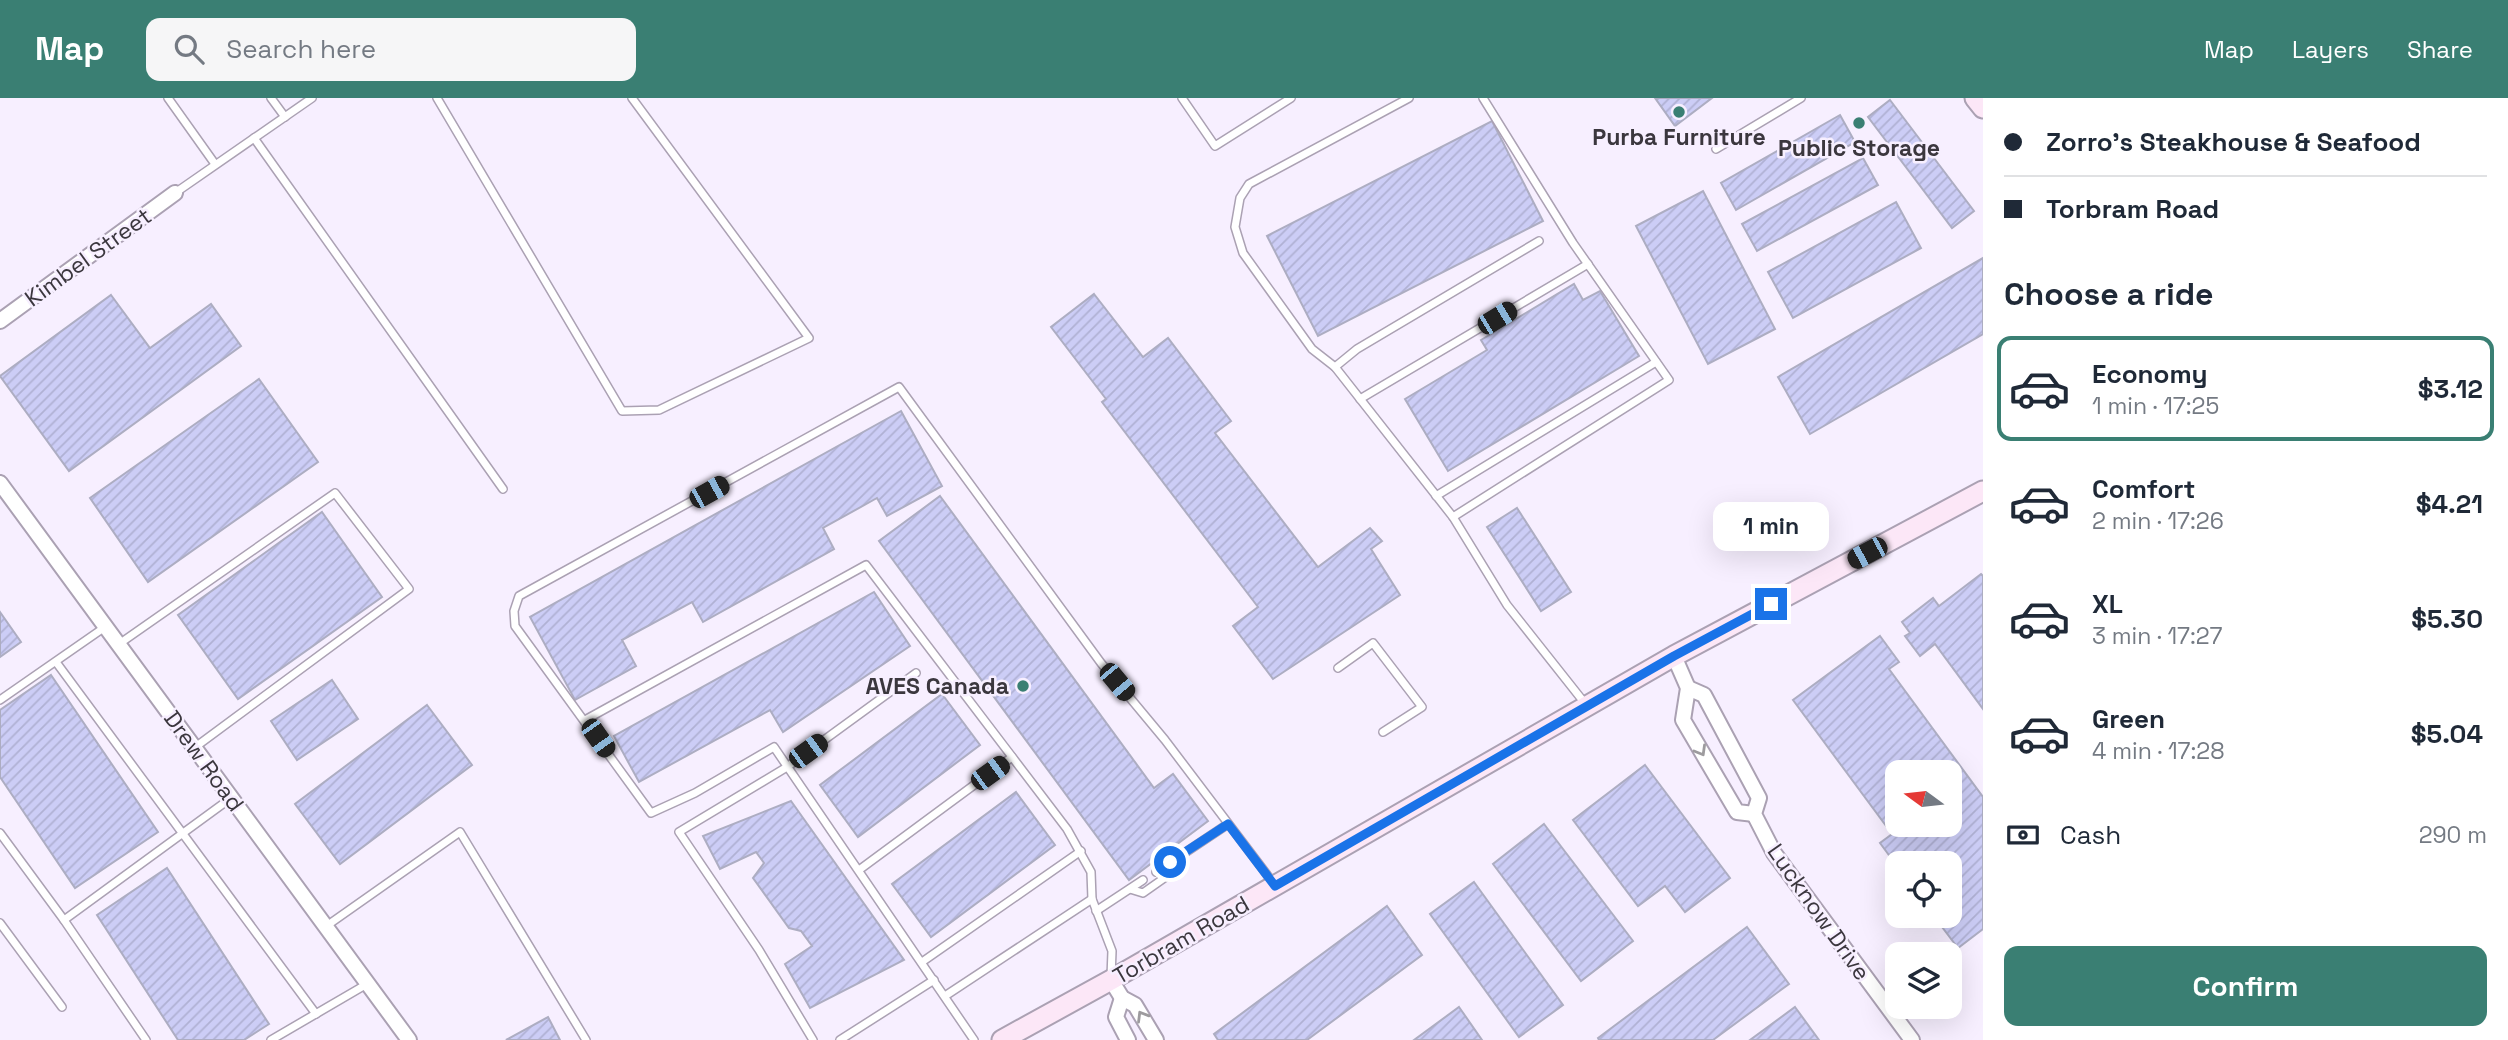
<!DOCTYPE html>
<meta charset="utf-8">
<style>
:root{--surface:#fff;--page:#f6f6f7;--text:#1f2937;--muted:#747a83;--line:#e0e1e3;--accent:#3a7f73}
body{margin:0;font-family:"Space Grotesk",sans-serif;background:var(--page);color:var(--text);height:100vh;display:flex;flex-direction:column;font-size:26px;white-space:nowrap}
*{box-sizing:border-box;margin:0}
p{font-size:23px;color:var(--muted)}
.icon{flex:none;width:38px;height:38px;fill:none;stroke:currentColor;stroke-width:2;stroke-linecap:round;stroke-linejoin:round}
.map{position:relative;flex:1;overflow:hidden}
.details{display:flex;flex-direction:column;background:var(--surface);width:525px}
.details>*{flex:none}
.guide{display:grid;align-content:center;height:154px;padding:0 21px;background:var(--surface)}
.needle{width:46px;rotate:285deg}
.tools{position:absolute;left:1885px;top:662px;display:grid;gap:14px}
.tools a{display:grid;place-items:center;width:77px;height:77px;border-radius:14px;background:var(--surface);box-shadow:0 7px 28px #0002;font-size:35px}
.end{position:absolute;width:32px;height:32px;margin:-16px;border:9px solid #1a73e8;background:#fff;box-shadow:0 0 0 4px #fff}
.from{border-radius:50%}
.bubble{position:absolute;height:49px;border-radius:14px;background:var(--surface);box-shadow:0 7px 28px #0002;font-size:23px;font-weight:800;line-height:49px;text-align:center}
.car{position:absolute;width:21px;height:42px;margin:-21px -10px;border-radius:9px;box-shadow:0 0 5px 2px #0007;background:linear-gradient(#222 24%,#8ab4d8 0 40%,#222 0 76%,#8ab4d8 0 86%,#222 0)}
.guide b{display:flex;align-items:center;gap:24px;height:66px;font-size:26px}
.guide b+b{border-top:2px solid var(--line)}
.guide i{width:18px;height:18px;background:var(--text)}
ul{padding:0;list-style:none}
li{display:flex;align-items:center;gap:21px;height:105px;margin:0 14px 10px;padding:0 7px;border:4px solid transparent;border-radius:14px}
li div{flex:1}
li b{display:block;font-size:26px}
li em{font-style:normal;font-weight:800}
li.current{border-color:var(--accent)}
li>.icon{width:63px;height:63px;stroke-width:1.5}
h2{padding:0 21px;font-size:32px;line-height:84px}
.pay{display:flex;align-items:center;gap:18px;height:77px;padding:0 21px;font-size:26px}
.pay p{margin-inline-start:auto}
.cta{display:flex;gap:14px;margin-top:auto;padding:14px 21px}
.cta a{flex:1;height:80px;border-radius:14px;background:var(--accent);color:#fff;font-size:28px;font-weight:800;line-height:80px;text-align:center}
header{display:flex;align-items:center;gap:42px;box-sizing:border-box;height:98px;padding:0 35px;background:var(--accent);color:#fff}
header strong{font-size:33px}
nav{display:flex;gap:38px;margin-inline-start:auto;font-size:24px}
.search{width:490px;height:63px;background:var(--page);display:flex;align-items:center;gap:18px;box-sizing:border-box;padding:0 24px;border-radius:14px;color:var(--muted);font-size:26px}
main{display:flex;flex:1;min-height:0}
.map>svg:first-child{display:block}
.building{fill:url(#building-hatch);stroke:#adadc2;stroke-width:2;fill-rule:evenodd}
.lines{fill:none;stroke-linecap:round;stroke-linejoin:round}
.lane-casing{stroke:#aba1b3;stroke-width:10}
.street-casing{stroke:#aba1b3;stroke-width:18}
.secondary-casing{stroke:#aba1b3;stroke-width:23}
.lane{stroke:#fff;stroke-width:7}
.street{stroke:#fff;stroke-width:14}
.secondary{stroke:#fce7f7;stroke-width:19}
.oneway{stroke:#9d9b9e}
.route{stroke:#1a73e8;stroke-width:9}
.poi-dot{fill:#3a7f73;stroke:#f7efff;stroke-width:2.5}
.labels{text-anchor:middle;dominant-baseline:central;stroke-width:5;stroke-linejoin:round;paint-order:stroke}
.poi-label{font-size:23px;font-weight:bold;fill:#3b373e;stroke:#f7efff}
.street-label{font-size:23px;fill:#3b373e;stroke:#f7efff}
</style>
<header>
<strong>Map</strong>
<div class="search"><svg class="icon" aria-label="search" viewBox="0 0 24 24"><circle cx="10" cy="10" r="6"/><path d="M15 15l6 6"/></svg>Search here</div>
<nav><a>Map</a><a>Layers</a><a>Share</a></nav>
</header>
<main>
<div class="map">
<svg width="1983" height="942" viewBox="0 0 1983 942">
<defs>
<pattern id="building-hatch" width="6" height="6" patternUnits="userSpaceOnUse" patternTransform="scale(1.75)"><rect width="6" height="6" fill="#cccdf6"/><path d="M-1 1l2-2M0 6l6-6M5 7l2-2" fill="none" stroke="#b0b1d4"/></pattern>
</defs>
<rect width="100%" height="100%" fill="#f7efff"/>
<g class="building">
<polygon points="1655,0 1712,0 1675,28"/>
<polygon points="1890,2 1974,113 1952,130 1868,19"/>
<polygon points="1840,17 1855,44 1736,112 1721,85"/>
<polygon points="1492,23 1543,123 1318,238 1267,138"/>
<polygon points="1863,60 1878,87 1757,153 1742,126"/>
<polygon points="1703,93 1775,231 1708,266 1636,128"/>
<polygon points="1896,104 1921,150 1793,220 1768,174"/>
<polygon points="1983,160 1983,236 1810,336 1778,279"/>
<polygon points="1574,186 1583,202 1600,193 1639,258 1448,373 1405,301 1487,252 1481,242"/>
<polygon points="1094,196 1143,259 1168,240 1231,323 1215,335 1318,469 1370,430 1382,443 1371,451 1400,497 1273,581 1233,528 1258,509 1102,304 1106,301 1051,229"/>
<polygon points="111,197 150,250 211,206 241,248 69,373 0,278"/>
<polygon points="259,281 318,364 148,484 90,400"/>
<polygon points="901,313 942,388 887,418 877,400 823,430 834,451 703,524 692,504 622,542 636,568 575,602 530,519"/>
<polygon points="940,398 1154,690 1173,676 1208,723 1129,782 879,443"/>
<polygon points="1517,410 1571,494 1541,513 1487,429"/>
<polygon points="322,414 382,499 238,601 178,517"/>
<polygon points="1981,476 1983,478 1983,611 1935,546 1920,558 1905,538 1910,535 1902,524 1933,500 1939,508"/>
<polygon points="874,494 910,548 783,634 770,612 639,684 614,638"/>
<polygon points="0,514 21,544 0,559"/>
<path d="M 1880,538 L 1899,564 L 1889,571 L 1983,699 L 1983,831 L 1958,850 L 1933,817 L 1950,817 L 1950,765 L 1897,765 L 1897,768 L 1880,745 L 1892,736 L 1793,602 ZM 1897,674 L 1950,674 L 1950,726 L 1897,726 Z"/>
<polygon points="51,577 158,734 75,790 0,679 0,612"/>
<polygon points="332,582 358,621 297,662 271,623"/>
<polygon points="942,596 980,647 858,739 820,687"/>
<polygon points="427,607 472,667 340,766 295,706"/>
<polygon points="1645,667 1730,780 1685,814 1665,788 1638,808 1573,722"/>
<polygon points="1016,694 1055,747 931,839 892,786"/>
<polygon points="791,703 904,862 810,910 785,866 812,848 801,833 789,830 753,780 764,765 756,754 720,771 703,738"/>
<polygon points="1544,726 1633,843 1581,883 1493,766"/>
<polygon points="167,770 269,926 244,942 178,942 97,817"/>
<polygon points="1474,784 1563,907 1519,939 1430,816"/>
<polygon points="1387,808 1422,857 1307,942 1218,942 1214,936"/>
<polygon points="1747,829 1789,886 1713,942 1599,942 1598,940"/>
<polygon points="1459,909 1482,942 1414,942"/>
<polygon points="1795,909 1819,942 1750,942"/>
<polygon points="548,919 560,942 506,942"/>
</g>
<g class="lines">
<defs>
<g id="lane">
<polyline points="168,0 215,66"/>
<polyline points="271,0 285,19"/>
<polyline points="437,0 622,313 659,312 809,240 632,0"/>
<polyline points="1182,0 1215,48 1291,0"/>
<polyline points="1409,0 1249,86 1240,100 1235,129 1243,155 1312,251 1335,269 1453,419 1507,507 1587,608"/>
<polyline points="254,40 503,391"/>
<polyline points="1716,51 1801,0"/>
<polyline points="175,95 312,0"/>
<polyline points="1335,269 1357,251 1539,143"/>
<polyline points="1360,301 1588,166"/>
<polyline points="1436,398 1656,264"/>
<polyline points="1453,419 1669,282 1573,145 1483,0"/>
<polyline points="119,546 335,395 409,491 194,650"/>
<polyline points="56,564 316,916"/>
<polyline points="1338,570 1373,545 1422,609 1383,634"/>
<polyline points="0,602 105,529"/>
<polyline points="585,622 866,467 1067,731 1091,774 1092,801"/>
<polyline points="0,735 64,822 146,942"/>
<polyline points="859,772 1012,659"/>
<polyline points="1156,774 1228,726"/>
<polyline points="1130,791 1143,795 1170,776 1170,764"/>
<polyline points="1096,813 1143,782"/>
<polyline points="64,822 231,700"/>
<polyline points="0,825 62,909"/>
<polyline points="325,829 460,734 586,942"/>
<polyline points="922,864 1081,753"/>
<polyline points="945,898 1092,801 1112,853 1111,879"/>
<polyline points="271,942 367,886"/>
<polyline points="813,942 759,852 679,734 787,669 916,575"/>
<polyline points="840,942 934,882"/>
<polyline points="974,942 774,649 695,695 651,715 515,528 514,513 519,498 899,289 1101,565 1165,642 1274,786"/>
</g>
<g id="street">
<polyline points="0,223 175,95"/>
<polyline points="0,385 409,942"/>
<polyline points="1674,558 1688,590 1683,622 1737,714 1754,716"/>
<polyline points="1688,590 1704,597 1759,700 1754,716 1774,755 1912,942"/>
<polyline points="1111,882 1122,900 1135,907 1156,942"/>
<polyline points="1122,900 1116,919 1128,942"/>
</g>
<g id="secondary">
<polyline points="1975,0 1983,10"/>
<polyline points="1002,942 1111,882 1674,558 1983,393"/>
</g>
</defs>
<use href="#lane" class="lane-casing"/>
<use href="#street" class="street-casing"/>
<use href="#secondary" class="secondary-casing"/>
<use href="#lane" class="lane"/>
<use href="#street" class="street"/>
<use href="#secondary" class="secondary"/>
</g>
<defs><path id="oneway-chevron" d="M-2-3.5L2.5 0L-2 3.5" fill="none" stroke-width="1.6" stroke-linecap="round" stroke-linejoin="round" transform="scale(1.75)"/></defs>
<g class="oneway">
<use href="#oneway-chevron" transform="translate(1701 653) rotate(60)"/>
<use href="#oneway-chevron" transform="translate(1142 918) rotate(-121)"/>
</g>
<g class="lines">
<polyline class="route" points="1170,764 1228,726 1275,788 1674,558 1771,506"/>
</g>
<g class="poi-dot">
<circle cx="1679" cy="14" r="7"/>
<circle cx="1859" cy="25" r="7"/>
<circle cx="1023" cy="588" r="7"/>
</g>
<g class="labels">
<g class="poi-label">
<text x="1679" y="39">Purba Furniture</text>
<text x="1859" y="50">Public Storage</text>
<text x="1009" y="588" text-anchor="end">AVES Canada</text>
</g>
<g class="street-label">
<text transform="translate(88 159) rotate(-36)">Kimbel Street</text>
<text transform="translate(204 663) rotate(54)">Drew Road</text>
<text transform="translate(1819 814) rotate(55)">Lucknow Drive</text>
<text transform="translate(1181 842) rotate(-30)">Torbram Road</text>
</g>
</g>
</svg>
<div class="tools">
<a><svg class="needle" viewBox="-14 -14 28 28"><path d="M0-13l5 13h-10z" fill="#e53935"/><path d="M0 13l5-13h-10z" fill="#747a83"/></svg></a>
<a><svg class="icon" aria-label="locate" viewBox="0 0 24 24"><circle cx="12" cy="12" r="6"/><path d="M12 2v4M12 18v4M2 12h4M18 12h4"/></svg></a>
<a><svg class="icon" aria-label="layers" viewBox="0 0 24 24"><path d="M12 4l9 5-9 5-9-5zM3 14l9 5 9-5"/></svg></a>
</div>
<i class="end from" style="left:1170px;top:764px"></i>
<i class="end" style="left:1771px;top:506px"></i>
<div class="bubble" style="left:1713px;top:404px;width:116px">1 min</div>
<i class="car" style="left:1497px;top:220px;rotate:59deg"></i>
<i class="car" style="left:709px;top:394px;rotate:61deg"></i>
<i class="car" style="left:1867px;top:455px;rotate:242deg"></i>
<i class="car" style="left:1117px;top:584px;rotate:140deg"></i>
<i class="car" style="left:598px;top:640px;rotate:145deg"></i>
<i class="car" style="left:808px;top:653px;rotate:54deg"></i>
<i class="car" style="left:990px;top:675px;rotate:54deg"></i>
</div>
<section class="details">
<div class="guide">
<b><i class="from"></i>Zorro's Steakhouse &amp; Seafood</b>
<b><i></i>Torbram Road</b>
</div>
<h2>Choose a ride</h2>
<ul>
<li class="current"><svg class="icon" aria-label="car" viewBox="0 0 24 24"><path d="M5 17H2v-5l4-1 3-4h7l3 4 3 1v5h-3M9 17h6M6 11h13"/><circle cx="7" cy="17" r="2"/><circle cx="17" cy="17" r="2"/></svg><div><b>Economy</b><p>1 min · 17:25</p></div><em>$3.12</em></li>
<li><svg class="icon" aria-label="car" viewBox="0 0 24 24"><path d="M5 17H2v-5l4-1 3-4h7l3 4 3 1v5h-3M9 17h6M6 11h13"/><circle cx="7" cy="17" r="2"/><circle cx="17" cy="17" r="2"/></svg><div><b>Comfort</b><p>2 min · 17:26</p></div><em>$4.21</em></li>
<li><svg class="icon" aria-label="car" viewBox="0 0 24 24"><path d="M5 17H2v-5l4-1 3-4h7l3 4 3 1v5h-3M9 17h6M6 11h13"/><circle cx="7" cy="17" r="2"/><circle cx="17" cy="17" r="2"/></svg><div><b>XL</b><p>3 min · 17:27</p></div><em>$5.30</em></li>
<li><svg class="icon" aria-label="car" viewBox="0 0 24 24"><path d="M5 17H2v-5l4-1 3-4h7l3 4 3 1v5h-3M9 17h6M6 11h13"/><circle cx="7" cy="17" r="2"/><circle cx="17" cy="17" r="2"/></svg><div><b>Green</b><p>4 min · 17:28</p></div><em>$5.04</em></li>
</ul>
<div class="pay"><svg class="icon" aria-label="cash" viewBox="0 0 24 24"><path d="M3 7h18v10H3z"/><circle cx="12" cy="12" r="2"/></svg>Cash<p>290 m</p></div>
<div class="cta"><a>Confirm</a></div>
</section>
</main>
